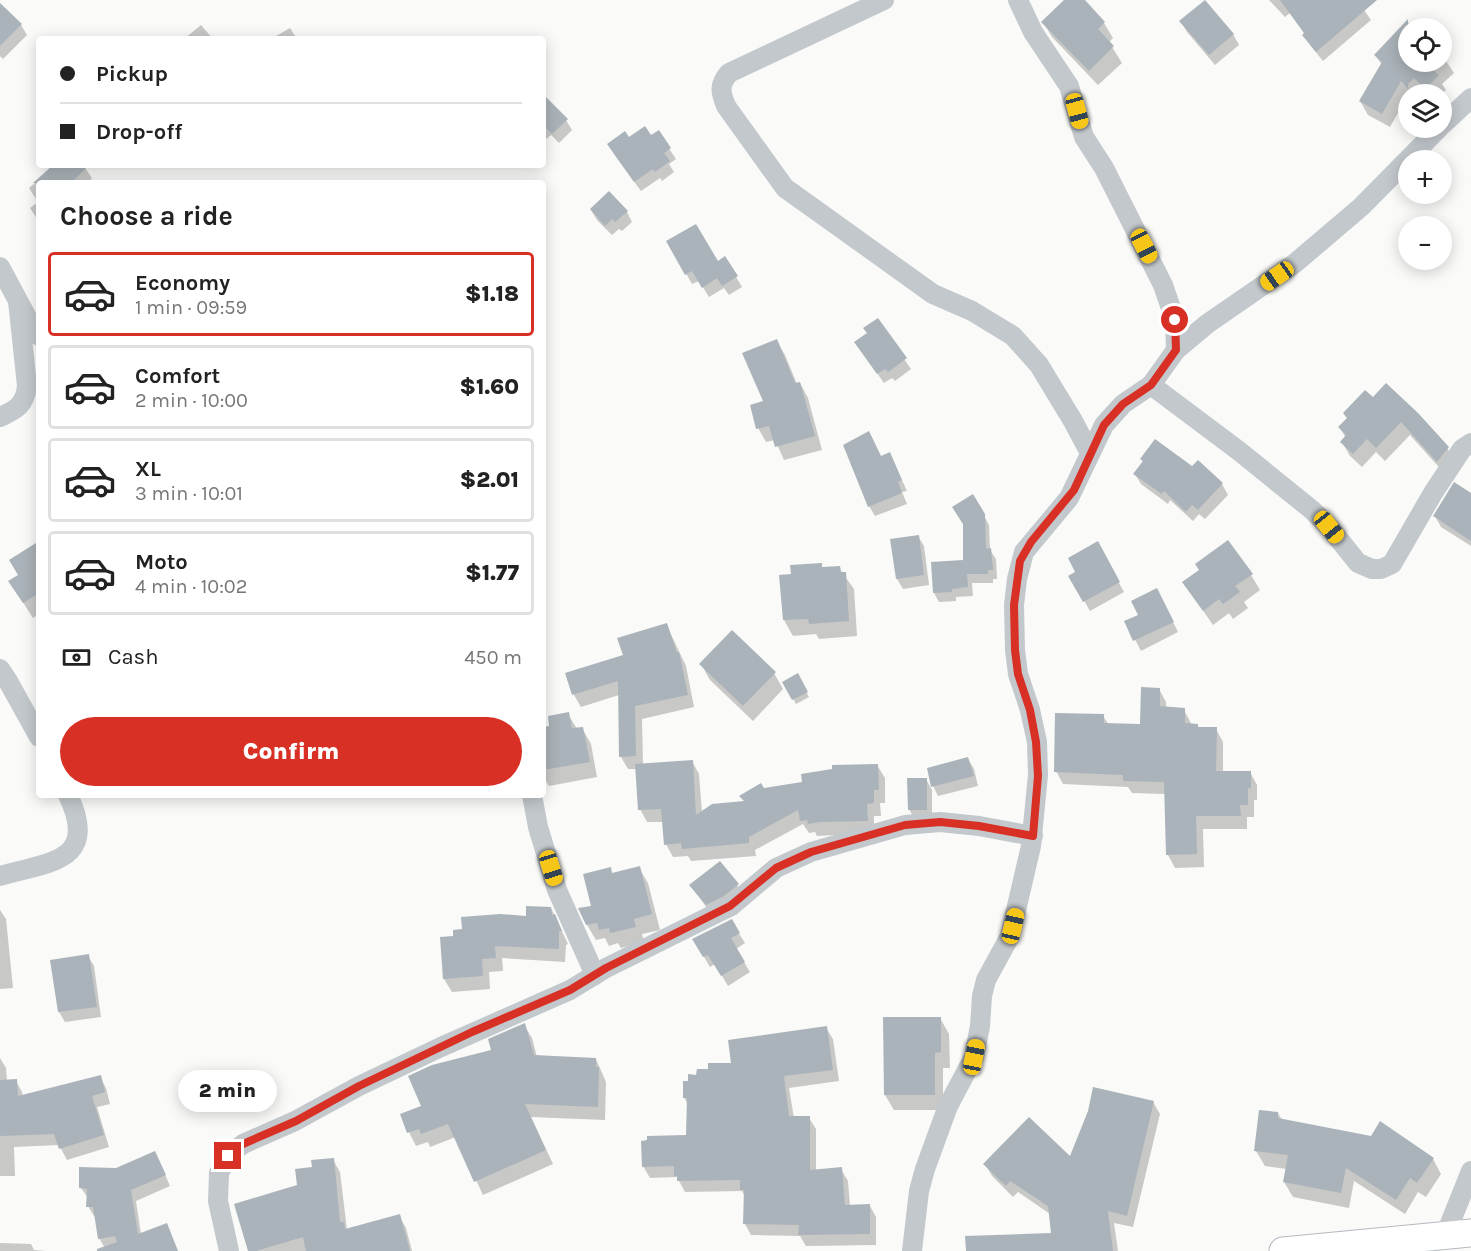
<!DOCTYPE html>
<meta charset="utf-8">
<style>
:root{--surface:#fff;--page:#f6f6f6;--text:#222;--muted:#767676;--line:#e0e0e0;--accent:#d93025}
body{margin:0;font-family:Karla,sans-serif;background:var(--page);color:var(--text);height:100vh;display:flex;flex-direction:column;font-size:22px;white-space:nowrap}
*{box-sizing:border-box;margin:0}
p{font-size:20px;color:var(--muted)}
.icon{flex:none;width:33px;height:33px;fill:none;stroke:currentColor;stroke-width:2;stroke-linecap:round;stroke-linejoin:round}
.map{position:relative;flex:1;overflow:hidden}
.panel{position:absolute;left:36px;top:180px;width:510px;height:618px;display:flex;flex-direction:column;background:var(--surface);border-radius:6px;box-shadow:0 3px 15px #0003}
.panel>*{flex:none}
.banner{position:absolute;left:36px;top:36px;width:510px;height:132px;border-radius:6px;box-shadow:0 3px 15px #0003;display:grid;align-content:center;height:132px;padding:0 24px;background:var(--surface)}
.controls{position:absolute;left:1398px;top:18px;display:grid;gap:12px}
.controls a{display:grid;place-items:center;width:54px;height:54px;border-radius:50%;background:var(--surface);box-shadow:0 3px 15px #0003;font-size:30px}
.end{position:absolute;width:27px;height:27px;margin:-14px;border:8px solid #d93025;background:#fff;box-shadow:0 0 0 3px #fff}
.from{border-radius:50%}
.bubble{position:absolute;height:42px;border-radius:21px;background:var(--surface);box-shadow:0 3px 15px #0003;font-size:20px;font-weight:800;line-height:42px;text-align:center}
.car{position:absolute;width:18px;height:36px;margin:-18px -9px;border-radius:8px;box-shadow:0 0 4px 2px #0007;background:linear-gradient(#f5c518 24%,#345 0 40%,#f5c518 0 76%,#345 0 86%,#f5c518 0)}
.banner b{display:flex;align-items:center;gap:21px;height:57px;font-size:22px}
.banner b+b{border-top:2px solid var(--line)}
.banner i{width:15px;height:15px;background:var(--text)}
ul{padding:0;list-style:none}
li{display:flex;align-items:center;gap:18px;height:84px;margin:0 12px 9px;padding:0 12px;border:3px solid var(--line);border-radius:6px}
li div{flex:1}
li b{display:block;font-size:22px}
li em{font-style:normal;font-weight:800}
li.active{border-color:var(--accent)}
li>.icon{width:54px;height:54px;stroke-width:1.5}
h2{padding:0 24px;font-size:27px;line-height:72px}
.pay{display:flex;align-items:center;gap:15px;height:66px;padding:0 24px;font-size:22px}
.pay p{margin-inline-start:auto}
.cta{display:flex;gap:12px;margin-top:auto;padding:12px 24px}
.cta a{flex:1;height:69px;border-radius:36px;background:var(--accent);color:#fff;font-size:24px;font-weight:800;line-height:69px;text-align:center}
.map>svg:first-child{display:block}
.shadow{fill:#0003}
.building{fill:#aab3b9}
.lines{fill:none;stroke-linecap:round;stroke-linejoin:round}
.secondary-casing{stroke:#b3babf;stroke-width:29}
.street{stroke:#c3c8cc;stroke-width:20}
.secondary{stroke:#fff;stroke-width:27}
.route{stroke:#d93025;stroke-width:8}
</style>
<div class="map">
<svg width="1471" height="1251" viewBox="0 0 1471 1251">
<rect width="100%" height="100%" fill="#fafaf8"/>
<g class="shadow">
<polygon points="1066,0 1083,0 1104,23 1113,38 1109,42 1122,63 1098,85 1052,37 1043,22"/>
<polygon points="1269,0 1357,0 1371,20 1323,61 1310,45 1304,35 1305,34 1290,13 1285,17"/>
<polygon points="0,5 21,25 27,35 3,59 0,56"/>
<polygon points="1181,22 1233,34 1239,45 1215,65 1187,32"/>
<polygon points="1407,22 1414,28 1408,28 1408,62 1442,62 1442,55 1454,73 1442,84 1446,90 1441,94 1426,94 1423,91 1420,94 1409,94 1390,127 1368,115 1360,101 1382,65 1375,55"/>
<polygon points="201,25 213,39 184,39"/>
<polygon points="290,28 297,39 271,39"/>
<polygon points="543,96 566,120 572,130 559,143 551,135 543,142"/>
<polygon points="658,132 676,159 669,164 674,172 662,181 660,178 641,191 614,154 629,139 651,137"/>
<polygon points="48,165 83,165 92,178 87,183 39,183 39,222 30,208 38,202 29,188 51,169"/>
<polygon points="591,210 627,212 632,222 622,231 619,229 612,235 597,220"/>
<polygon points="668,242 717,263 725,258 742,287 729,295 724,288 709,297 699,281 692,284"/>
<polygon points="877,320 911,369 895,381 892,378 884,383 862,352 868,333"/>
<polygon points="776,340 785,355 797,384 800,383 808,398 822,450 784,460 775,440 766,442 758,428"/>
<polygon points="1365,392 1447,448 1456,463 1446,475 1410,435 1385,461 1376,452 1362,467 1350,456 1342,442 1346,438 1340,428 1348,419"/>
<polygon points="890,454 907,491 902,492 907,504 875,516 869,506 881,457"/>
<polygon points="1141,459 1192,468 1198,462 1222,484 1228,495 1205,519 1199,514 1193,521 1170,500 1168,504 1141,484 1135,474 1144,463"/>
<polygon points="1471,495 1471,546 1441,527 1435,516"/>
<polygon points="973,496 989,525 990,550 996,559 997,579 993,579 993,583 972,583 973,596 956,597 956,601 939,602 934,593 964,561"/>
<polygon points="918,536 924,546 929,585 903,589 897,579 892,540"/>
<polygon points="39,543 39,614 33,618 10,582 20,576"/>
<polygon points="1097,543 1124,592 1090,611 1070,576 1077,572"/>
<polygon points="821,565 823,569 839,568 854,589 857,636 819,639 816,634 793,636 784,620 781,577 793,576"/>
<polygon points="1201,571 1251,575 1260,590 1244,602 1248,608 1233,619 1229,613 1213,625 1184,583"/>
<polygon points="1162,600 1178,632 1141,651 1126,622 1140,615"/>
<polygon points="666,624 686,666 694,707 642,719 643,764 692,761 699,774 702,813 745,803 763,790 804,783 877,765 885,778 885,803 880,803 881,816 874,816 874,833 817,836 815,832 809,833 803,824 755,850 756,856 691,861 688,856 673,857 666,844 664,822 647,822 640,809 637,769 628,769 621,757 619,695 581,707 574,695 567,674 624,656"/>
<polygon points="701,664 774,673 783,689 753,721 710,680"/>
<polygon points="797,675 809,697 796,704 784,682"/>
<polygon points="1159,689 1166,702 1166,708 1184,710 1192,725 1197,725 1199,728 1216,729 1223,742 1223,773 1250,772 1257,785 1257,800 1254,800 1254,817 1247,817 1247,829 1203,829 1204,867 1175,868 1168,855 1166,794 1132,793 1128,787 1063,784 1056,771 1103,716 1109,725 1142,726"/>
<polygon points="568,714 577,729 582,728 591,744 597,777 549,786 543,776 543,728 551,727"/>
<polygon points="968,759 974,769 978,786 938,796 933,786"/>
<polygon points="926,779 932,790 932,819 915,820 909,809"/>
<polygon points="639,868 648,883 660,930 642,934 644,942 621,948 618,943 609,946 605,938 596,940 587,925 592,907 610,869 613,874"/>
<polygon points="737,885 743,895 712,915 691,886"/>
<polygon points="551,908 568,944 566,945 565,962 502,958 503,971 489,972 490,989 452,992 444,979 454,938 527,917"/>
<polygon points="0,910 6,919 13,988 0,989"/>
<polygon points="731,921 745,943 736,949 750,972 728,986 715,964 710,967 694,940"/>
<polygon points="88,956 94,966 101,1017 65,1022 59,1012"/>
<polygon points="940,1018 949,1034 950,1068 943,1068 943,1110 894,1110 885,1095"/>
<polygon points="524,1025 532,1038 537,1057 596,1059 606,1082 605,1120 531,1117 553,1164 483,1195 456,1137 430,1147 428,1142 416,1146 409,1132 423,1106"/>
<polygon points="826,1028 833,1039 839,1081 789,1088 794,1118 809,1118 816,1129 816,1171 841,1169 848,1181 850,1206 870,1206 876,1217 876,1245 806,1246 800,1236 751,1235 745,1224 745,1197 742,1191 685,1192 677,1177 650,1178 643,1166 687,1136 688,1105 684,1097 689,1082 709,1071 733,1065"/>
<polygon points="0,1058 6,1068 7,1081 16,1081 22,1092 23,1097 100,1077 106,1088 110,1104 97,1107 109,1147 67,1160 59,1145 14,1147 15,1176 0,1176"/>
<polygon points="1153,1102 1160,1114 1133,1227 1114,1223 1118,1251 986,1251 1053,1234 1050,1214 1018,1192 1013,1197 992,1176 985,1164 1071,1159 1089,1111"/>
<polygon points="1278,1113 1282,1120 1433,1159 1441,1174 1426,1197 1418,1192 1405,1214 1354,1181 1349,1208 1293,1197 1284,1182 1287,1169 1265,1166 1256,1151"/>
<polygon points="333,1160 340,1172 347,1230 399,1216 406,1228 412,1251 250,1251 314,1169"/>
<polygon points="160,1163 170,1186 136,1201 141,1234 166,1225 178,1251 122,1251 105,1248 99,1238 96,1216 94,1216 88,1206 88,1198 81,1188 116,1170"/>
<polygon points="0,1243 31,1244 34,1250 47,1251 0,1251"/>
</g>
<g class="building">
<polygon points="1064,0 1085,0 1105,22 1098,29 1114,46 1089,71 1041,22"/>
<polygon points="1205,0 1234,34 1209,55 1179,21"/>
<polygon points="1280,0 1377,0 1316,52 1302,35 1304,33"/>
<polygon points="0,3 22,24 0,46"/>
<polygon points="1408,19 1408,62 1443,62 1434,71 1439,75 1425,89 1414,78 1408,84 1408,89 1401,81 1382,114 1359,101 1382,62 1374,55"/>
<polygon points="543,94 568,119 552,134 543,125"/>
<polygon points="645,126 651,135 659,130 671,148 664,153 670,161 655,172 653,169 634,182 607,144 625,131 629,137"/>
<polygon points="53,165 89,165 71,183 33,183"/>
<polygon points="609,191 628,211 615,222 612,219 605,226 590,209"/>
<polygon points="696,224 718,261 725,256 738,276 722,286 717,278 702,288 692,271 685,275 666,241"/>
<polygon points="878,318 907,358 888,372 885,369 877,374 854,342 867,333 863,328"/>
<polygon points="777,339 795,383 800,382 815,436 775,447 769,426 756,429 750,405 763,401 742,353"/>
<polygon points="1386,383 1418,413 1449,447 1437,462 1401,422 1376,448 1367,439 1353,454 1340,442 1346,435 1338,427 1347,418 1343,413 1365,390 1373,397"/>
<polygon points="869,431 881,456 890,452 902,480 898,482 902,493 868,507 843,445"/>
<polygon points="1155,439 1192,466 1198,460 1223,483 1198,510 1192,505 1186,512 1164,491 1162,494 1133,474 1143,461 1140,459"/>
<polygon points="1454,482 1471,493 1471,541 1433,516"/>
<polygon points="973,494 985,514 986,549 991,548 993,570 988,570 988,574 967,574 968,587 952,589 952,592 933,593 931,562 963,560 963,524 952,507"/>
<polygon points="919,535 924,575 896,579 890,539"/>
<polygon points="1228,540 1253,574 1235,586 1240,592 1223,604 1219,599 1203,611 1182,582 1199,570 1195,564"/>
<polygon points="39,541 39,593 23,603 8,581 18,575 9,560"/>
<polygon points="1098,541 1120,582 1083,602 1068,576 1075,572 1068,558"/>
<polygon points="822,563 822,567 840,566 841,572 846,572 849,621 809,624 808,619 783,620 779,575 791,574 790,565"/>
<polygon points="1157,588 1174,622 1133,641 1124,621 1138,615 1131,601"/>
<polygon points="667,623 677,653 679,652 688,695 635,706 636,756 619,757 618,681 572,695 565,673 623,655 617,638"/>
<polygon points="732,630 776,672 743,706 699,664"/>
<polygon points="798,673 808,692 792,700 782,682"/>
<polygon points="1141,687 1160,688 1160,706 1185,708 1185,723 1198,724 1198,727 1217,727 1216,771 1251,771 1251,788 1248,788 1248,805 1240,805 1241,816 1196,816 1197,854 1166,855 1164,782 1123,781 1123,775 1054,772 1055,713 1104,714 1104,723 1140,724"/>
<polygon points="569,712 572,728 583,727 590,762 543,770 543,727 549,726 548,716"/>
<polygon points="968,757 974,776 931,787 927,768"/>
<polygon points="693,760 696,815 712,804 744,801 739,796 761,783 764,788 802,782 801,774 832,769 832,765 878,764 879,790 874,790 874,803 867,804 868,821 820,822 808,824 807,820 800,821 798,810 749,837 749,843 682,849 681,843 664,845 661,809 638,810 635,764"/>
<polygon points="907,778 927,778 927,810 908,810"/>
<polygon points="720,861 739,884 724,896 706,905 689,885"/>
<polygon points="640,866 652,914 634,919 636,927 610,933 609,928 599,930 597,923 586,925 578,908 591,906 583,874 611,867 612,873"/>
<polygon points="526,906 551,907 552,915 555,914 562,931 559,931 559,949 495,946 496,958 482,959 483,976 443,979 440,937 453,936 453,930 462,929 461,917 500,914 526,916"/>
<polygon points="732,919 740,933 731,938 745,962 721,976 708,955 703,957 692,939"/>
<polygon points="89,954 97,1007 58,1012 50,960"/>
<polygon points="883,1017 941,1017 941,1052 935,1053 935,1095 884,1095"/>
<polygon points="525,1023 534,1055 596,1058 596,1067 599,1067 598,1107 525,1104 546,1150 474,1182 448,1124 421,1134 419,1129 407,1133 400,1114 421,1106 408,1076 432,1065 491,1050 488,1039"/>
<polygon points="827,1026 833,1070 784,1076 789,1116 810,1116 810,1170 842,1167 845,1205 870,1204 870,1234 798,1235 799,1225 743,1224 744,1190 740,1190 740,1180 677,1181 677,1176 674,1176 674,1166 642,1167 641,1141 647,1140 647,1136 686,1135 687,1098 683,1098 683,1081 688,1081 688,1074 696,1075 697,1069 708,1069 708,1063 731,1063 728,1040"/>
<polygon points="101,1075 105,1092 92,1096 104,1135 59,1149 54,1134 0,1136 0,1080 17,1079 18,1096"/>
<polygon points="1093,1087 1154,1101 1127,1216 1108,1211 1113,1251 966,1251 965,1236 1051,1233 1048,1206 1010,1181 1006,1186 983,1164 1029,1117 1070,1156 1088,1111"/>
<polygon points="1259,1110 1278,1112 1278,1118 1283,1119 1371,1136 1380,1121 1434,1158 1417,1183 1410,1178 1396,1200 1346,1168 1341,1193 1283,1182 1288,1155 1254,1151"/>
<polygon points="155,1151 166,1175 131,1190 138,1234 167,1223 178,1251 97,1251 97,1249 117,1242 115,1236 98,1239 93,1207 86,1207 87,1189 79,1188 79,1167 116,1168"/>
<polygon points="334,1158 340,1222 344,1222 345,1229 400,1214 410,1251 306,1251 303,1237 256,1251 248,1251 234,1204 297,1185 295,1169 312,1167 311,1160"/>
</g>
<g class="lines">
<defs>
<polyline id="secondary" points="1283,1251 1471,1233"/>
</defs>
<use href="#secondary" class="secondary-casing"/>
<g class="street">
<path d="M 884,0 L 729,73 C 719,85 720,91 726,106 L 785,188 L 933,294 L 972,311 L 1013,336 L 1039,365 L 1073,421 L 1090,453"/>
<polyline points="1018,0 1033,32 1069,86 1084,137 1104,168 1163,285 1175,320 1176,350"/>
<polyline points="1442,125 1471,98"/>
<polyline points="0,267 30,323 39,336"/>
<polyline points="1151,385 1239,451 1312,510 1329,527 1358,563 1372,569 1381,569 1392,564 1433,493 1462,449 1471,443"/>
<path d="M 0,417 C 16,410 25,405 27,386 L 18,301"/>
<polyline points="0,669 8,681 39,737"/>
<polyline points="532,795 538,827 557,890 595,975"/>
<path d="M 0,876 C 49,862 100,862 68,795"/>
<polyline points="1445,1236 1471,1171"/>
<polyline points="229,1251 218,1201 219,1173 228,1156 243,1144 295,1121 359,1086 441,1047 570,990 606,968 731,906 776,868 811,852 905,825 940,822 979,826 1033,836"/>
<polyline points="912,1251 919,1191 925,1169 948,1106 974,1057 980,1026 982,996 986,980 1010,936 1031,846 1038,775 1037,742 1030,710 1018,674 1015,650 1014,605 1017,579 1024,552 1069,498 1104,425 1123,404 1151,385 1176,350 1207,324 1294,264 1361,207 1439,128"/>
</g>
<use href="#secondary" class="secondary"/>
</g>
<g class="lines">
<polyline class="route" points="228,1156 243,1144 296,1121 359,1086 472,1032 570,990 606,968 730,906 776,868 811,852 905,825 940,822 979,826 1033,836 1038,776 1036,742 1030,710 1018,674 1015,650 1014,605 1020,561 1031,542 1074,490 1104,425 1123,404 1151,385 1176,350 1175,320"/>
</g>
</svg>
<div class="controls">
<a><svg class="icon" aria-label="locate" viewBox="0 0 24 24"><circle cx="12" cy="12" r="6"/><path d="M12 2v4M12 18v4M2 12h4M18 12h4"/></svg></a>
<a><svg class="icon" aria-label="layers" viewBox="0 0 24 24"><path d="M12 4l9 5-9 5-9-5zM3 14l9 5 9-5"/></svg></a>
<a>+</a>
<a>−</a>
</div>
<i class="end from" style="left:1175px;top:320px"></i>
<i class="end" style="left:228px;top:1156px"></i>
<div class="bubble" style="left:178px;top:1070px;width:99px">2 min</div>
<i class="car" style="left:1077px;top:111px;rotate:165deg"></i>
<i class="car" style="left:1144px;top:246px;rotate:153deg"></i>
<i class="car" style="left:1277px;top:276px;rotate:235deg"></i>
<i class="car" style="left:1329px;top:527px;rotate:141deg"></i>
<i class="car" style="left:551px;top:868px;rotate:163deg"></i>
<i class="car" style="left:1013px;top:926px;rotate:13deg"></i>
<i class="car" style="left:974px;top:1057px;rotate:11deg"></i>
<div class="banner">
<b><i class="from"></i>Pickup</b>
<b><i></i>Drop-off</b>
</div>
<section class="panel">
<h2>Choose a ride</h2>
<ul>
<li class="active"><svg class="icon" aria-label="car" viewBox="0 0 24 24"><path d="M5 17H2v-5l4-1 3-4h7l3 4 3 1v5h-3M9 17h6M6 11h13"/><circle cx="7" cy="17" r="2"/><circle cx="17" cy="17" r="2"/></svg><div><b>Economy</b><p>1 min · 09:59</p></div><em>$1.18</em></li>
<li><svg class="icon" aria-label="car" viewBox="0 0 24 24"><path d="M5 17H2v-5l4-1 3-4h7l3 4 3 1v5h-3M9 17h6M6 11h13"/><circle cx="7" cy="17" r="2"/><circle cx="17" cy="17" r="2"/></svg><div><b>Comfort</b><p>2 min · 10:00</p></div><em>$1.60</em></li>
<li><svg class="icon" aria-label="car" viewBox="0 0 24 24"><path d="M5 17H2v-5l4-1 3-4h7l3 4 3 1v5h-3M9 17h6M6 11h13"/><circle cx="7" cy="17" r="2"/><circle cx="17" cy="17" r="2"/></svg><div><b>XL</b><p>3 min · 10:01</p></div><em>$2.01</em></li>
<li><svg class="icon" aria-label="car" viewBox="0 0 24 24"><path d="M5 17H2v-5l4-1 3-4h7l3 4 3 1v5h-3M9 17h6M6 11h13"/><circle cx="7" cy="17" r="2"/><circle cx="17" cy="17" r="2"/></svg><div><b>Moto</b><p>4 min · 10:02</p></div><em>$1.77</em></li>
</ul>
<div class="pay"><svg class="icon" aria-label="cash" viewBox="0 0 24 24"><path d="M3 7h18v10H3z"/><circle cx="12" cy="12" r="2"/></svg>Cash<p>450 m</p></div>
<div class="cta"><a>Confirm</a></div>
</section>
</div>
